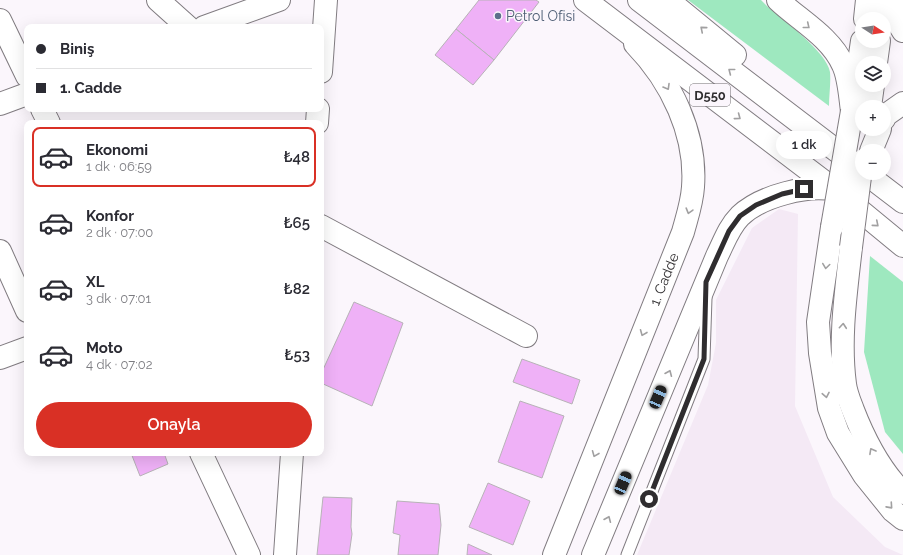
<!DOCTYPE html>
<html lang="tr">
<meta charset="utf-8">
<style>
:root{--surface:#fff;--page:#f2f2f3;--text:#2b2b33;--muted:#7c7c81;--line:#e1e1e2;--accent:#d93025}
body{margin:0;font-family:Raleway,sans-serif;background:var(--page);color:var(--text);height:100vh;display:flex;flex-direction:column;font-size:15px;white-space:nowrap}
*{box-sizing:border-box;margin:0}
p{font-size:13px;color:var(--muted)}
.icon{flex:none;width:22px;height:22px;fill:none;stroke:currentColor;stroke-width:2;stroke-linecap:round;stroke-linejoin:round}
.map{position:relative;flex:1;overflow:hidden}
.panel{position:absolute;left:24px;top:120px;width:300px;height:336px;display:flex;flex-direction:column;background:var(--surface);border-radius:8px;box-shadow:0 4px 16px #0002}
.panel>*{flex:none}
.hud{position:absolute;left:24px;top:24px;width:300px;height:88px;border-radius:8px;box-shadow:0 4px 16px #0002;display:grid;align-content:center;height:88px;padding:0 12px;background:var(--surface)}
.needle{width:26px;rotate:102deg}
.controls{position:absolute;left:855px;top:12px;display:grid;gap:8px}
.controls a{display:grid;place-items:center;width:36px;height:36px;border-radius:50%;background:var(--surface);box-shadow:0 4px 16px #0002;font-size:20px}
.end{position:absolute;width:18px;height:18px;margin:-9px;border:5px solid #2f2d2f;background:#fff;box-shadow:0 0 0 2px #fff}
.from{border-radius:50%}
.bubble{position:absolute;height:28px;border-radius:14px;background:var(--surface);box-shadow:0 4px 16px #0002;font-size:13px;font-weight:600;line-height:28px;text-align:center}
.car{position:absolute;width:12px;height:24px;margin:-12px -6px;border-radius:5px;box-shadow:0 0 3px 1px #0007;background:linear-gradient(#222 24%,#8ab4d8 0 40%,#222 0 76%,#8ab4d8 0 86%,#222 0)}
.hud b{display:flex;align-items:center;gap:14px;height:38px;font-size:15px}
.hud b+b{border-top:1px solid var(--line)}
.hud i{width:10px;height:10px;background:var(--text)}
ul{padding:7px 0 0;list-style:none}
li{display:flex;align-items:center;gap:12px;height:60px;margin:0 8px 6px;padding:0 4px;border:2px solid transparent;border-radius:8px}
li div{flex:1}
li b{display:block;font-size:15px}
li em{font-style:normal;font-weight:600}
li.active{border-color:var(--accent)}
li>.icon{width:36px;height:36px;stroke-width:1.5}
.primary-button{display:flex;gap:8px;margin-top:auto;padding:8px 12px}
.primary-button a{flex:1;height:46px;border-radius:24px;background:var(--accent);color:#fff;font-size:16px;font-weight:600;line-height:46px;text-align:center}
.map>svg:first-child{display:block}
.built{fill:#f4e9f5}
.green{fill:#9ee8bf}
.building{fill:#efb1f7;stroke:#b7b2b7}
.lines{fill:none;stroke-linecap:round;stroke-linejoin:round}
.lane-casing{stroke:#817c81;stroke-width:13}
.street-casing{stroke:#817c81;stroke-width:24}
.secondary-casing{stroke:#817c81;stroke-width:24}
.highway-casing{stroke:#817c81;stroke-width:24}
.lane{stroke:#fff;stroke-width:11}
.street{stroke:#fff;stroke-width:22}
.secondary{stroke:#fff;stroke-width:22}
.highway{stroke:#fff;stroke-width:22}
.highway-bridge-casing{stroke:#817c81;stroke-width:24;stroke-linecap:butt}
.highway-bridge{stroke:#fff;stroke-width:22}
.oneway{stroke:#a1a0a1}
.route{stroke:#2f2d2f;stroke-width:5}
.service-dot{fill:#5c6f8a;stroke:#fbf6fc;stroke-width:1.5}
.labels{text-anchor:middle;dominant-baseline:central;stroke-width:3;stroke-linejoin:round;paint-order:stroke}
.shield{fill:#fbf6fc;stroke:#6c696c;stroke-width:1}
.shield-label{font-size:13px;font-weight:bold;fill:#2f2d2f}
.service-label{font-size:14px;fill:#4e5e75;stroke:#fbf6fc;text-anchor:start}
.street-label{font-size:14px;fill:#2f2d2f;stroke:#fbf6fc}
</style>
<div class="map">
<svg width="903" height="555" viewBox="0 0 903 555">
<rect width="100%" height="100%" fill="#fbf6fc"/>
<polygon class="built" points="779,209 798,214 795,406 833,497 885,547 903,555 637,555 708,385 716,343 716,300 752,228"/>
<g class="green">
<path d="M 688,0 L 761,0 L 767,6 C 782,19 827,52 830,72 C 831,83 829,95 829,106 Z"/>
<polygon points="870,256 903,282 903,454 885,432 864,352"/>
</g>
<g class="building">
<polygon points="479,0 536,0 539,2 494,60 456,29"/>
<polygon points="456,29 494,60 473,85 435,55"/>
<polygon points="354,302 403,323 372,406 321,383 321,374"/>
<polygon points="522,359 580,380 572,404 513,382"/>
<polygon points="520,401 564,416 542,478 498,462"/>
<polygon points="131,453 164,453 168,464 140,476"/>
<polygon points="488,483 530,501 513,545 469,527"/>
<polygon points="323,497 352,498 351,527 352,534 349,555 317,555"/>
<polygon points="397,501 439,504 441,525 438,555 398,555 400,535 393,533"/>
<polygon points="468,544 492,555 467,555"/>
</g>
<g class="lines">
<defs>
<polyline id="lane" points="627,555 704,359 706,298"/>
<g id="street">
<polyline points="158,0 188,27"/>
<polyline points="0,20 27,76"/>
<polyline points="42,109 49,123"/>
<polyline points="321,226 526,336"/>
<polyline points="0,251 27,311"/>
<polyline points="0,358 27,348"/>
<polyline points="201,453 249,555"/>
</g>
<g id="secondary">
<polyline points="865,19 867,0"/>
<polyline points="883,19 886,0"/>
<polyline points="204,27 279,0"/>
<polyline points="876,63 879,41"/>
<polyline points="321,72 326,0"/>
<polyline points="853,103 862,41"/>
<polyline points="0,104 27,94"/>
<polyline points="870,107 873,85"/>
<polyline points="317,123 318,109"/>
<polyline points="285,555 292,453"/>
<path id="s1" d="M 554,555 L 683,232 C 687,217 692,203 693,187 C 697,134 671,81 635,44"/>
<path d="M 593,555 L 717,256 C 724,242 729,227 740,216 C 761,196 808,184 835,190"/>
</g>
<g id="highway">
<polyline points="585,0 835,190 903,246"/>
<polyline points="639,0 858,167"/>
<polyline points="668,0 735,55"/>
<path d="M 778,0 C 799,20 831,37 843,65 C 849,77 850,97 852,111"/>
<polyline points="894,0 900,26 903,31"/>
<polyline points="884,119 886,115 903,103"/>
<polyline points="871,151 880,129"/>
<polyline points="865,173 903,202"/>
<polyline points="832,227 818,322 820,353 829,408 838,433 864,475 893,511 903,519"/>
<path d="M 851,247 C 846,292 839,339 845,384 C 846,393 850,402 853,410 C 865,441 880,470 903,493"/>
</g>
</defs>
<use href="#lane" class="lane-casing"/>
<use href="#street" class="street-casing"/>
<use href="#secondary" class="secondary-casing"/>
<use href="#highway" class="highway-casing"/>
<use href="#lane" class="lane"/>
<use href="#street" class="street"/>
<use href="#secondary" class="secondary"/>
<use href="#highway" class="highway"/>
<defs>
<g id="highway-bridge">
<polyline points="832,227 852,111"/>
<polyline points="851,247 862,161"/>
</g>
</defs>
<use href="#highway-bridge" class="highway-bridge-casing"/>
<use href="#highway-bridge" class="highway-bridge"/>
</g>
<defs><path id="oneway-chevron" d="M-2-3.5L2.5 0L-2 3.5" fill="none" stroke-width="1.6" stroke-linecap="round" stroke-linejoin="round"/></defs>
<g class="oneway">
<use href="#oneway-chevron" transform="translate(807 26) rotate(39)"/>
<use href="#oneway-chevron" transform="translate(703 29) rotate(-140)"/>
<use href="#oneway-chevron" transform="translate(731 71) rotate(-142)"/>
<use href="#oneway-chevron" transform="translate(667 87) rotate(60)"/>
<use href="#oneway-chevron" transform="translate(738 117) rotate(37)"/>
<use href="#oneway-chevron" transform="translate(689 211) rotate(106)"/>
<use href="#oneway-chevron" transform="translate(876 224) rotate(40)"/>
<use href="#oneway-chevron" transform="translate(826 266) rotate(98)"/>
<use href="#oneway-chevron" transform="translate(843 326) rotate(-85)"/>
<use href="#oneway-chevron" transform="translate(643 333) rotate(112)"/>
<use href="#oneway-chevron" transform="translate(669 373) rotate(-67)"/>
<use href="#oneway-chevron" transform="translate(826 395) rotate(79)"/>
<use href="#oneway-chevron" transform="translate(872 451) rotate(-119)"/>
<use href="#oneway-chevron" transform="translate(595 454) rotate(112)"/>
<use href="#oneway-chevron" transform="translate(890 506) rotate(48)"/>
<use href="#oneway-chevron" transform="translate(608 519) rotate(-67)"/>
</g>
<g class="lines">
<polyline class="route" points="649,499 704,359 706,282 729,231 740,216 756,205 782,194 804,189"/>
</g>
<circle class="service-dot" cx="498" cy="16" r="4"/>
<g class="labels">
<rect class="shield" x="690" y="84" width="40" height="22" rx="3"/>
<g class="shield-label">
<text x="710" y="95">D550</text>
</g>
<g class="service-label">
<text x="506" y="16">Petrol Ofisi</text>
</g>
<g class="street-label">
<text stroke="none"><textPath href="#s1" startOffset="297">1. Cadde</textPath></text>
</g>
</g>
</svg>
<div class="controls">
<a><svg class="needle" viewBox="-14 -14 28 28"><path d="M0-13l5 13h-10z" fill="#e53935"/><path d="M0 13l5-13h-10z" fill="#7c7c81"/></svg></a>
<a><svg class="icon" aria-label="layers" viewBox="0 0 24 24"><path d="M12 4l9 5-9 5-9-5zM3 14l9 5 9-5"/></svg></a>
<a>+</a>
<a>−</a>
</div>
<i class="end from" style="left:649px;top:499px"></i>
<i class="end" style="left:804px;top:189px"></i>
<div class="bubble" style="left:776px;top:131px;width:56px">1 dk</div>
<i class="car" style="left:658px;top:397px;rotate:23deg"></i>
<i class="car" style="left:623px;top:483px;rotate:23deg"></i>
<div class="hud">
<b><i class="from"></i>Biniş</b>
<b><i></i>1. Cadde</b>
</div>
<section class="panel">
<ul>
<li class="active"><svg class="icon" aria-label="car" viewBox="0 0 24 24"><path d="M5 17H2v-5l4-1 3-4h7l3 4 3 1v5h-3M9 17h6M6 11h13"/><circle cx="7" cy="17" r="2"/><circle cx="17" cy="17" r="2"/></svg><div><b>Ekonomi</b><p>1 dk · 06:59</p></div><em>₺48</em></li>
<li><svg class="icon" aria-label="car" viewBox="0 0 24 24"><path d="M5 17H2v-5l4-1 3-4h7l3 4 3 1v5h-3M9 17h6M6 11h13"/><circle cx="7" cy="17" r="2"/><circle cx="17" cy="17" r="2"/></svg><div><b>Konfor</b><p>2 dk · 07:00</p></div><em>₺65</em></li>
<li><svg class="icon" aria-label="car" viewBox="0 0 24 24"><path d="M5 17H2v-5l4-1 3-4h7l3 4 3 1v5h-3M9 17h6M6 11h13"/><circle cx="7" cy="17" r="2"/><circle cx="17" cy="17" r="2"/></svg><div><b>XL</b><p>3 dk · 07:01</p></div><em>₺82</em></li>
<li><svg class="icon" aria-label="car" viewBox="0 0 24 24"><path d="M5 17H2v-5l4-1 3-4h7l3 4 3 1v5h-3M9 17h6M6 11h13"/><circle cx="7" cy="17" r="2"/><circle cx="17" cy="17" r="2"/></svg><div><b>Moto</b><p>4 dk · 07:02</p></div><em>₺53</em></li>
</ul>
<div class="primary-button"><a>Onayla</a></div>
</section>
</div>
